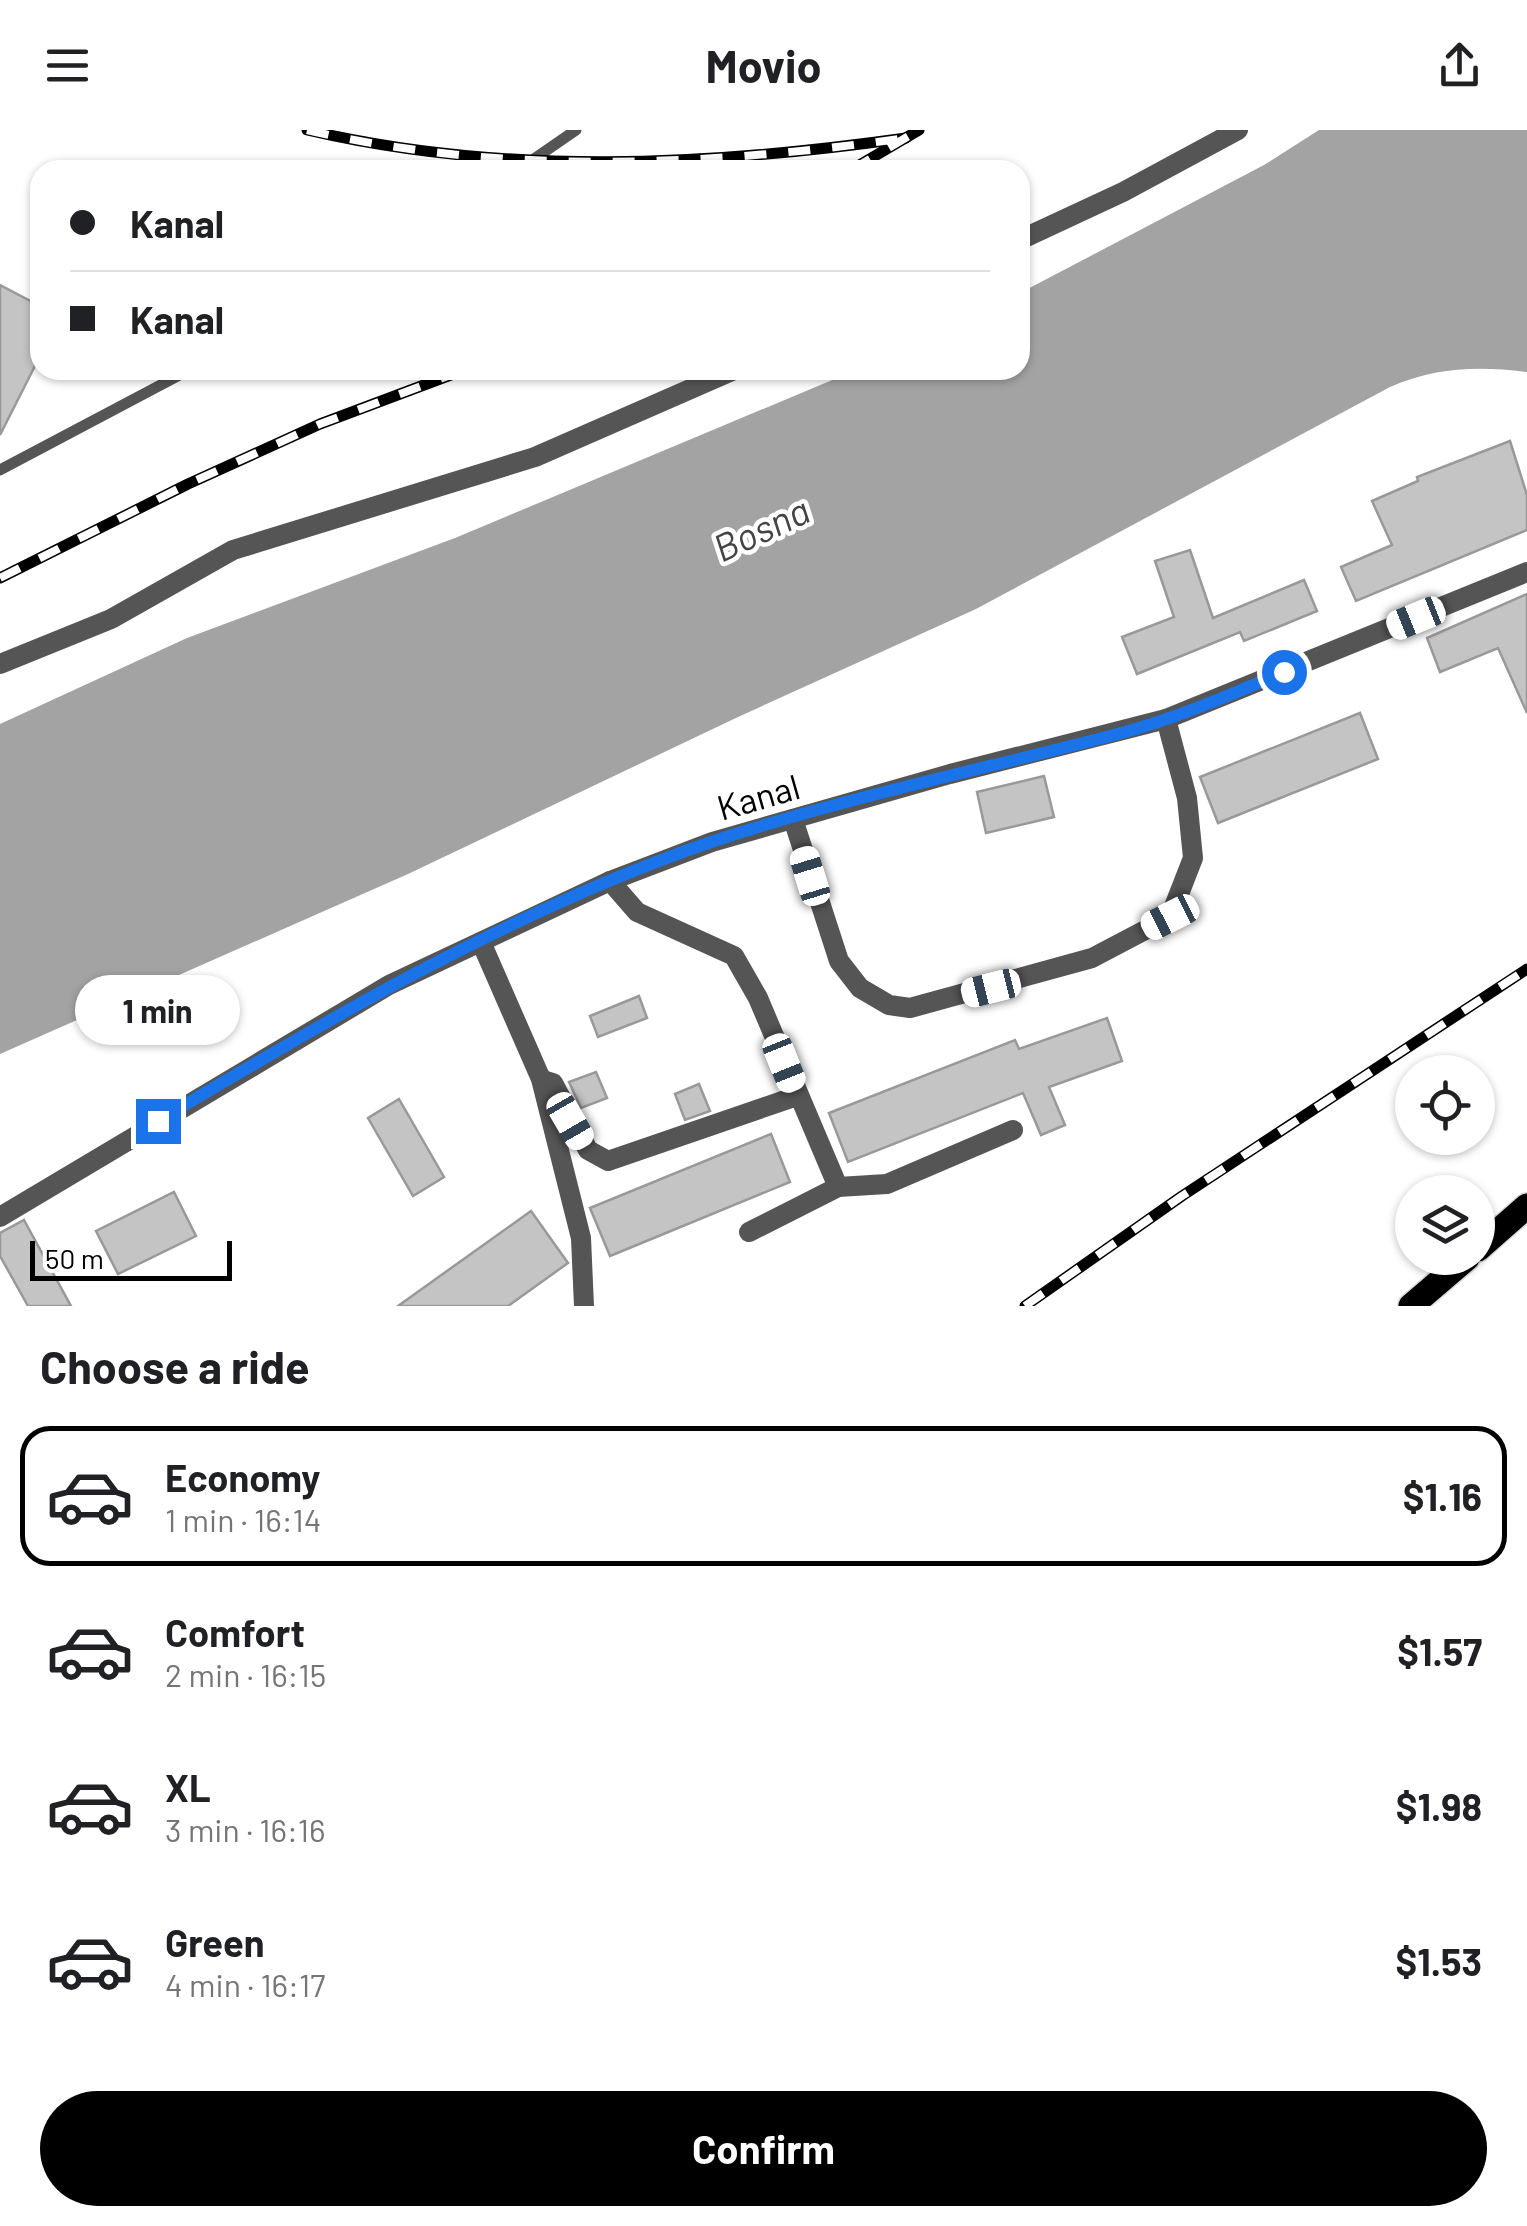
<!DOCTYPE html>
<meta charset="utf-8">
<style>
:root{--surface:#fff;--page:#f6f6f6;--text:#202124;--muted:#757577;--line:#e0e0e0;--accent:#000}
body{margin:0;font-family:Barlow,sans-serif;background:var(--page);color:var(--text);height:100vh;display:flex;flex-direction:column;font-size:38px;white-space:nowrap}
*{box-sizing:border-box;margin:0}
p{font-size:32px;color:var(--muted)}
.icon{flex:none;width:55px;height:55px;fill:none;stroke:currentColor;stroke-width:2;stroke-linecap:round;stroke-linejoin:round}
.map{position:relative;height:1176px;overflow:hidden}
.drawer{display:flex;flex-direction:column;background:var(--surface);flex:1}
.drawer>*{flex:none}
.hud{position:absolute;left:30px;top:30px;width:1000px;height:220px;border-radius:30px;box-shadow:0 2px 8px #0004;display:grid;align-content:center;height:220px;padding:0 40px;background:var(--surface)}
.controls{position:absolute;left:1395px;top:925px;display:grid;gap:20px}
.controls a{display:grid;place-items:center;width:100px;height:100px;border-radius:50%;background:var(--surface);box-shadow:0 2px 8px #0004;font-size:50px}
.scale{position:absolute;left:30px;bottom:25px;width:202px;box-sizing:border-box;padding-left:10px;border:5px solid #000;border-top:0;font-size:28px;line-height:35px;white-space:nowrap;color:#000;-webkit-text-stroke:8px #fff;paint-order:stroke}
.end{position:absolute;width:45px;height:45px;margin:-22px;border:12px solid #1a73e8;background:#fff;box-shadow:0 0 0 5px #fff}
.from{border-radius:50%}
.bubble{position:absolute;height:70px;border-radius:35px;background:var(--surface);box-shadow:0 2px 8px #0004;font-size:32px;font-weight:700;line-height:70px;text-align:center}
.car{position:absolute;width:30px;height:60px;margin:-30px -15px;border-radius:12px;box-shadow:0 0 8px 2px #0007;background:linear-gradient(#fff 24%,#345 0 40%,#fff 0 76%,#345 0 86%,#fff 0)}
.hud b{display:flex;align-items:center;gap:35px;height:95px;font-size:38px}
.hud b+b{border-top:2px solid var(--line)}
.hud i{width:25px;height:25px;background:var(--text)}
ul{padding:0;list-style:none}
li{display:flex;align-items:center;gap:30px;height:140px;margin:0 20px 15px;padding:0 20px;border:5px solid transparent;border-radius:30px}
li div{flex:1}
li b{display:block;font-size:38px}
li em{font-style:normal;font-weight:700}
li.current{border-color:var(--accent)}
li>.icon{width:90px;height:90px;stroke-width:1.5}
h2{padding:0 40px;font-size:45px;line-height:120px}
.button{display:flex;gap:20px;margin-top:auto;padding:20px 40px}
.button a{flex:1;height:115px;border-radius:60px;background:var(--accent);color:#fff;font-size:40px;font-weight:700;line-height:115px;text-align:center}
header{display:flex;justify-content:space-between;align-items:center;height:130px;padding:0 40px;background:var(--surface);font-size:45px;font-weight:700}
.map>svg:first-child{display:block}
.water{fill:#a3a3a3}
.building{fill:#c4c4c4;stroke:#999;stroke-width:2.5}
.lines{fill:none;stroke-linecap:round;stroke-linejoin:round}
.primary-casing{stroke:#dbdbdb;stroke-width:28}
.lane{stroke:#555;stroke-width:11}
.street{stroke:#555;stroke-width:20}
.primary{stroke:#000;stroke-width:25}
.rail-casing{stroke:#000;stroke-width:11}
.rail{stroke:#fff;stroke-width:8;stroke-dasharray:22;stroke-linecap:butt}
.route{stroke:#1a73e8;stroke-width:12}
.labels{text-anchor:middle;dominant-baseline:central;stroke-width:9;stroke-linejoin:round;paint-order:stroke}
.street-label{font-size:35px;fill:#000;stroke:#fff}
.water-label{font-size:38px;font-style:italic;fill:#444;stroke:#fff}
</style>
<header><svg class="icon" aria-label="menu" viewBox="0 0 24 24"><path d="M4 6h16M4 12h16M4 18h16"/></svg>Movio<svg class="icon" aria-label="share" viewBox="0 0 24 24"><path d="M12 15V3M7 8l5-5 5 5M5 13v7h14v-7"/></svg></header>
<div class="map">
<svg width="1527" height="1176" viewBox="0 0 1527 1176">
<rect width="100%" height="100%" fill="#fff"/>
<path class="water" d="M 1319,0 L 1527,0 L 1527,242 C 1477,236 1437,237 1390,257 L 976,479 L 738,587 L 408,744 L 0,924 L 0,594 L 187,508 L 455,408 L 856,240 L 1020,240 L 1020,163 L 1264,35 Z"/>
<g class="building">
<polygon points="0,155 40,176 40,226 0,305"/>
<polygon points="1510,311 1527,365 1527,400 1356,471 1341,437 1392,415 1372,371 1418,351 1417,347"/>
<polygon points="1190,420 1213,488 1304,450 1317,481 1244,511 1240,502 1137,544 1122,507 1174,487 1155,431"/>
<polygon points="1527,464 1527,583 1498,518 1440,542 1427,508"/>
<polygon points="1360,583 1378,629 1218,693 1200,647"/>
<polygon points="1044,646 1054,687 986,703 977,662"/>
<polygon points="639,866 647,888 598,907 590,886"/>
<polygon points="1107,888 1122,931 1049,957 1065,995 1041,1005 1023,963 848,1032 829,983 1015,910 1019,919"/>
<polygon points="596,942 607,968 581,978 569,952"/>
<polygon points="699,954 710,981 685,990 675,964"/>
<polygon points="399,969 444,1047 413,1066 368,988"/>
<polygon points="771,1004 790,1052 610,1126 590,1078"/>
<polygon points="174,1062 196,1106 118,1144 96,1101"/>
<polygon points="531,1081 568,1133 508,1176 398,1176"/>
<polygon points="24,1090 71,1176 28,1176 0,1126 0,1103"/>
</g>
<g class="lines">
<defs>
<g id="primary">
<polyline points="1478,1119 1527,1076"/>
<polyline points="1411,1176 1467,1128"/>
</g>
</defs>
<use href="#primary" class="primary-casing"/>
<g class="lane">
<polyline points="518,40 576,0"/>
<polyline points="0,340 189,240"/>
</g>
<g class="street">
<polyline points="1020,110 1123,62 1238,0"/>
<polyline points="0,534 111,489 233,420 535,327 734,240"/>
<polyline points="793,689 839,831 860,858 889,875 910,878 1092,828 1170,787 1193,728 1187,668 1166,589"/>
<polyline points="610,751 637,782 734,826 758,868 838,1057"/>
<polyline points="481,812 541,949 581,1108 584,1176"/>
<polyline points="543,950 553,953 588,1020 608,1031 797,966"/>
<polyline points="0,1087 389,855 610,751 712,712 950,644 1166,589 1527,442"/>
<polyline points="749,1102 838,1057 887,1054 1013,1000"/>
</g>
<use href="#primary" class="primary"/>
<defs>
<g id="rail">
<path d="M 307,0 C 504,46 707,36 906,8"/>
<polyline points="851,40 919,0"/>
<polyline points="0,448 188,354 320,294 464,240"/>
<polyline points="1025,1176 1182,1066 1527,839"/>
</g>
</defs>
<use href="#rail" class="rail-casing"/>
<use href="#rail" class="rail"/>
</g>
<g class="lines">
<path class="route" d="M 158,991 C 335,885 516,779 711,712 C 843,668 980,640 1114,605 C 1172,590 1228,566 1284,542"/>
</g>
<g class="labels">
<g class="street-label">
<text transform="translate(758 666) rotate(-16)">Kanal</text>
</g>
<g class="water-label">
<text transform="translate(761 398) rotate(-25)">Bosna</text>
</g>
</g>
</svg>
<div class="controls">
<a><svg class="icon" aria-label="locate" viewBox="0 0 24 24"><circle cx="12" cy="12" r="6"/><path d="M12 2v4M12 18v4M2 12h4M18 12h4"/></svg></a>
<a><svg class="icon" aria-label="layers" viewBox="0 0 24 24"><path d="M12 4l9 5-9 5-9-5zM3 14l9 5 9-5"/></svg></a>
</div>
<div class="scale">50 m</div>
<i class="end from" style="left:1284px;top:542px"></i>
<i class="end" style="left:158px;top:991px"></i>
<div class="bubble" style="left:75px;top:845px;width:165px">1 min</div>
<i class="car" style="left:1416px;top:488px;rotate:248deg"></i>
<i class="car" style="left:810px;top:746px;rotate:343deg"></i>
<i class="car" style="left:1170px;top:787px;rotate:243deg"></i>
<i class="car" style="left:991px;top:858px;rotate:256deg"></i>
<i class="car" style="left:784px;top:933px;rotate:158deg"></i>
<i class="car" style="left:570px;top:991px;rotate:150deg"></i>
<div class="hud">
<b><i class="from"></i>Kanal</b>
<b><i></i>Kanal</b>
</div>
</div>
<section class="drawer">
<h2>Choose a ride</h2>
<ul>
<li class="current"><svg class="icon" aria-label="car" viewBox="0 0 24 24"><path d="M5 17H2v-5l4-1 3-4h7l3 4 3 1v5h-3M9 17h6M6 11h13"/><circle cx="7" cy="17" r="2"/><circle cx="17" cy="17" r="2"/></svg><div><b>Economy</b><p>1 min · 16:14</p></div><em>$1.16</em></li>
<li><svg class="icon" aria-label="car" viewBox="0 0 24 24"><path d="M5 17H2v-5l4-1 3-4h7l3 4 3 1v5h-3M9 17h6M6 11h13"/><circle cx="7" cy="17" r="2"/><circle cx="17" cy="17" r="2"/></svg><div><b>Comfort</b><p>2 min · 16:15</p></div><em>$1.57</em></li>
<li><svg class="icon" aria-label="car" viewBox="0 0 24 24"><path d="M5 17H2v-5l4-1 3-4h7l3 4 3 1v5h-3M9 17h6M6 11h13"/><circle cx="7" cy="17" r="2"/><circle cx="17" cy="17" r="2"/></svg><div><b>XL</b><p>3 min · 16:16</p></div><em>$1.98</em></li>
<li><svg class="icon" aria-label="car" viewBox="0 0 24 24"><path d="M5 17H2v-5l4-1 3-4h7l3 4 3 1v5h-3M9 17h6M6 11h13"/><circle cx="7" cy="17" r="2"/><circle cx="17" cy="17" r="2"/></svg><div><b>Green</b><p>4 min · 16:17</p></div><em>$1.53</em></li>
</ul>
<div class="button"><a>Confirm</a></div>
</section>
